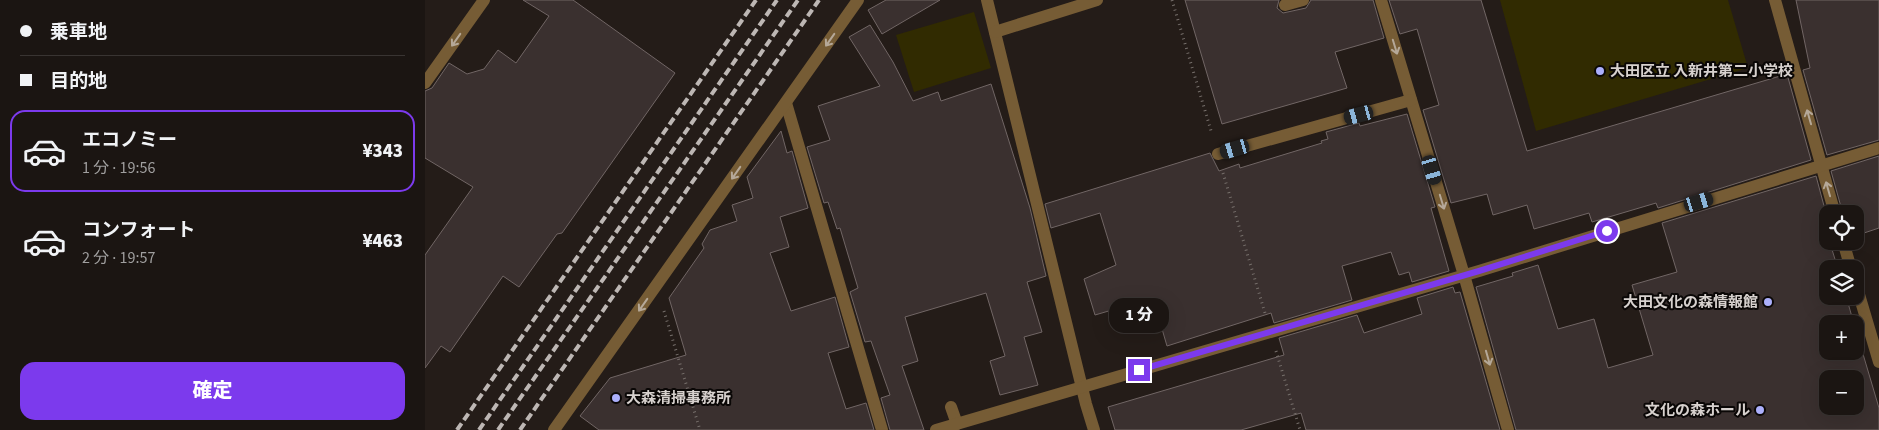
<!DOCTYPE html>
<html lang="ja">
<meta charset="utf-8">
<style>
:root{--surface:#1b1512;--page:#282220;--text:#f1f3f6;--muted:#a09f9f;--line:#393432;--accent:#7c3aed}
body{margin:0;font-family:"Source Sans 3","Noto Sans JP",sans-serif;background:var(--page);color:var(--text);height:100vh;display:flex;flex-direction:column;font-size:19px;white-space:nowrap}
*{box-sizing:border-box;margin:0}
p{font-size:16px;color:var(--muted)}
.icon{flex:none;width:28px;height:28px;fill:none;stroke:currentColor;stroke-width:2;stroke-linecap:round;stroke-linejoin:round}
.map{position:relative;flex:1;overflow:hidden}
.side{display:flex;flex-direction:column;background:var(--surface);width:425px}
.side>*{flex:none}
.top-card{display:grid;align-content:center;height:110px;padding:0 20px;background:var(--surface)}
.buttons{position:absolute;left:1394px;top:205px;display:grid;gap:10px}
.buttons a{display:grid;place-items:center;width:45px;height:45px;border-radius:10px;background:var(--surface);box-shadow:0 5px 20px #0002,0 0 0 1px var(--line);font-size:25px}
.end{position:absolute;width:22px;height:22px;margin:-11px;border:6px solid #7c3aed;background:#fff;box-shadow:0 0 0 2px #fff}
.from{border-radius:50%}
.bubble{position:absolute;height:35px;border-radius:15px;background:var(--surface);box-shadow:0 5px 20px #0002,0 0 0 1px var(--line);font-size:16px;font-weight:800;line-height:35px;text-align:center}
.car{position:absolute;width:15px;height:30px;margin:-15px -8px;border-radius:6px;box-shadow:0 0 4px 1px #0007;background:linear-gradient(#222 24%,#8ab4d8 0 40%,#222 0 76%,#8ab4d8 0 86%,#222 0)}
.top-card b{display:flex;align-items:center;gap:18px;height:48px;font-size:19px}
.top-card b+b{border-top:1px solid var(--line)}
.top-card i{width:12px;height:12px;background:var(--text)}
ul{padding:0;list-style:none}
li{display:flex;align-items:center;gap:15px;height:82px;margin:0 10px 8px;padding:0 10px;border:2px solid transparent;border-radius:15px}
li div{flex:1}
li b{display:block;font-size:19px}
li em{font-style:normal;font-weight:800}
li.current{border-color:var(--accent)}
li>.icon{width:45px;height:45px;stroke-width:1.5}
.cta{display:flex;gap:10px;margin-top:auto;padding:10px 20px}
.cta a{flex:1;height:58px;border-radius:15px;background:var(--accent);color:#fff;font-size:20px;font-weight:800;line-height:58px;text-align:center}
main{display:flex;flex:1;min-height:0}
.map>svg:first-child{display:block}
.green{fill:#312b01}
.building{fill:#3a302f;stroke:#716665;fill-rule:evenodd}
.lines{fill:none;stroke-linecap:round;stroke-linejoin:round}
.path{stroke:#766f6b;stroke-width:3;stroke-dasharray:1 4;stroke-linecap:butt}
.minor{stroke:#765c35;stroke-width:12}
.rail{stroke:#bdb7b4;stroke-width:4;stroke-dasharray:8 4;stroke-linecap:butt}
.oneway{stroke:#b5a898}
.route{stroke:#7c3aed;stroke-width:6}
.poi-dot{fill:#abaffb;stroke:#0a0706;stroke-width:2}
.labels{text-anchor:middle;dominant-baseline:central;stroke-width:4;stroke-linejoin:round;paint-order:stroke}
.poi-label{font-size:15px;font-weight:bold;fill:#d7d1ce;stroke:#0a0706;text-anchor:start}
</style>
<main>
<section class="side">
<div class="top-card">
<b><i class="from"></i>乗車地</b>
<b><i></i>目的地</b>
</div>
<ul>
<li class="current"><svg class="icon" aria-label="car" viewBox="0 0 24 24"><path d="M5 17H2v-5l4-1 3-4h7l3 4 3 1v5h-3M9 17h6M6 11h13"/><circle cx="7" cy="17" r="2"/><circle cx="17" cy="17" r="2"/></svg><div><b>エコノミー</b><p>1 分 · 19:56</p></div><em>¥343</em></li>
<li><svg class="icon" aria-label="car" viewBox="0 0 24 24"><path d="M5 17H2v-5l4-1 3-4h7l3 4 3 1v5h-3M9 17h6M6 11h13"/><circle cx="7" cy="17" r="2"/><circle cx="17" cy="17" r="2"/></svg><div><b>コンフォート</b><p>2 分 · 19:57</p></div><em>¥463</em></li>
</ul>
<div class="cta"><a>確定</a></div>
</section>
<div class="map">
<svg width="1454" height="430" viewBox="0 0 1454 430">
<rect width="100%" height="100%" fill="#241c18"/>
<g class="green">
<polygon points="1075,0 1303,0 1323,68 1111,131"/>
<polygon points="549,12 566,68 489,92 471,35"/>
</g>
<g class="building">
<polygon points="98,0 148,0 250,73 137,233 132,234 94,287 78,276 25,352 16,346 0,368 0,255 48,187 0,158 0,91 7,88 24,63 42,74 59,69 73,50 91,63 124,16"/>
<polygon points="461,0 515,0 457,34 443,10"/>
<polygon points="760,0 854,0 852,8 858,13 881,8 886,0 948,0 959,38 910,52 922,88 797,124"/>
<polygon points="964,0 1056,0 1102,151 1362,74 1386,160 1233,208 1231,203 1167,222 1164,213 1109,229 1102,205 1068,215 1062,194 1026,203 998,110 1014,105 992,29 975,34"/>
<polygon points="1371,0 1454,0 1454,140 1402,155 1378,70 1385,68"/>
<polygon points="445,25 468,62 488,101 513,92 516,101 566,84 605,208 621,276 602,282 617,332 599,337 613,385 575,395 565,361 580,356 561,293 480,317 493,361 477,366 499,430 465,430 456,398 465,395 446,341 440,342 425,292 433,288 415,228 412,229 403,202 399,203 382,147 405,140 393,106 455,86 424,37"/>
<polygon points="982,114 1010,207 1006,208 1024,271 987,282 984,272 974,275 966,252 917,266 927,300 849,323 846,313 742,346 728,298 670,315 659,279 691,265 675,213 626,228 620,204 785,153 794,171 814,164 815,168 897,143 896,141 903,139 901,132 934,123 935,126"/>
<polygon points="356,131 362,153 367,151 383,208 355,217 364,247 345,253 366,311 410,297 424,347 403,353 421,409 441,403 449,430 174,430 155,416 185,378 261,355 244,298 279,248 277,244 285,230 312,221 307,205 328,198 322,177"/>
<polygon points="1454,156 1454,228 1430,236 1430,214 1418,214 1406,171"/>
<path d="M 1391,176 L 1402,217 L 1402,241 L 1410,241 L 1405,243 L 1413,269 L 1402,269 L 1402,296 L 1421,296 L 1429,324 L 1402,324 L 1402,351 L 1430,351 L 1430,327 L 1454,408 L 1454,430 L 1091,430 L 1051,287 L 1088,276 L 1087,273 L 1113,265 L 1133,329 L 1169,319 L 1183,368 L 1228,355 L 1207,285 L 1252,272 L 1237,223 ZM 1402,379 L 1430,379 L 1430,406 L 1402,406 Z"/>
<polygon points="1028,287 1030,293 1035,292 1075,430 881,430 876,413 816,430 690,430 683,407 859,355 854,338 932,315 939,333 997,314 992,298"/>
</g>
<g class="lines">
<g class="path">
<polyline points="747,0 787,134"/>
<polyline points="798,173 840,313"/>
<polyline points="239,311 275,430"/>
<polyline points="851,351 875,430"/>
</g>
<g class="minor">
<polyline points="562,0 661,404 669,430"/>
<polyline points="956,0 1039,275 1083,430"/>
<polyline points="1350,0 1410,214"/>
<polyline points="860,5 878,0"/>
<polyline points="570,32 672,0"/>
<polyline points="0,83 59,0"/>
<polyline points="361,103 457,430"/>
<polyline points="793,154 986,100"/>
<polyline points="1418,241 1426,269"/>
<polyline points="1430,281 1454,362"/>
<polyline points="526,407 532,424"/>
<polyline points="129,430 433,0"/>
<polyline points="511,430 1054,271 1454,148"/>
</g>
<g class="rail">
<polyline points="32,430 331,0"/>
<polyline points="54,430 352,0"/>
<polyline points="73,430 373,0"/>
<polyline points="95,430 394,0"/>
</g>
</g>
<defs><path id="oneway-shaft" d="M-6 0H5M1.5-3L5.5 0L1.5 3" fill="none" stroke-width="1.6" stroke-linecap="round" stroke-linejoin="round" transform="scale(1.25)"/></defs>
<g class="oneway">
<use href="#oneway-shaft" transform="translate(31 40) rotate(125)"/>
<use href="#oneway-shaft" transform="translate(405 40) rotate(125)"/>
<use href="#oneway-shaft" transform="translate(970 47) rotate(73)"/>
<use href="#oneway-shaft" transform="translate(1384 117) rotate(-106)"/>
<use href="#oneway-shaft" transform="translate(311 173) rotate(125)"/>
<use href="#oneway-shaft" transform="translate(1403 189) rotate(-106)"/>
<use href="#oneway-shaft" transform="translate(1017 202) rotate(73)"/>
<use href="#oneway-shaft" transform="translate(218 305) rotate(125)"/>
<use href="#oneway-shaft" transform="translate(1063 358) rotate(74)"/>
</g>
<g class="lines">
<polyline class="route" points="714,370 1054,271 1182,231"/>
</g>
<g class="poi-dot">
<circle cx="1175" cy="71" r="5"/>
<circle cx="1343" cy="302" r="5"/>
<circle cx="191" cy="398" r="5"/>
<circle cx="1335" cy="410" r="5"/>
</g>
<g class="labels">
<g class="poi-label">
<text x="1185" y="71">大田区立 入新井第二小学校</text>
<text x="1333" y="302" text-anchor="end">大田文化の森情報館</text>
<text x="201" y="398">大森清掃事務所</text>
<text x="1325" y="410" text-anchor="end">文化の森ホール</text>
</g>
</g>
</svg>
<div class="buttons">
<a><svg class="icon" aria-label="locate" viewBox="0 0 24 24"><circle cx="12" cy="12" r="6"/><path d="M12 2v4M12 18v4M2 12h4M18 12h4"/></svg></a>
<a><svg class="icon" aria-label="layers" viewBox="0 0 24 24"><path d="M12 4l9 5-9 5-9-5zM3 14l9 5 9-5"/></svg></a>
<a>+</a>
<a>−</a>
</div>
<i class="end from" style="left:1182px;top:231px"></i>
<i class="end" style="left:714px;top:370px"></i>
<div class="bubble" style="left:684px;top:298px;width:60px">1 分</div>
<i class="car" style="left:934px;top:115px;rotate:255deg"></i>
<i class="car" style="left:810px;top:149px;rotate:254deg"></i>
<i class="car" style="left:1007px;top:170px;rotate:163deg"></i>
<i class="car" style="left:1274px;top:202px;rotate:73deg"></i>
</div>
</main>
